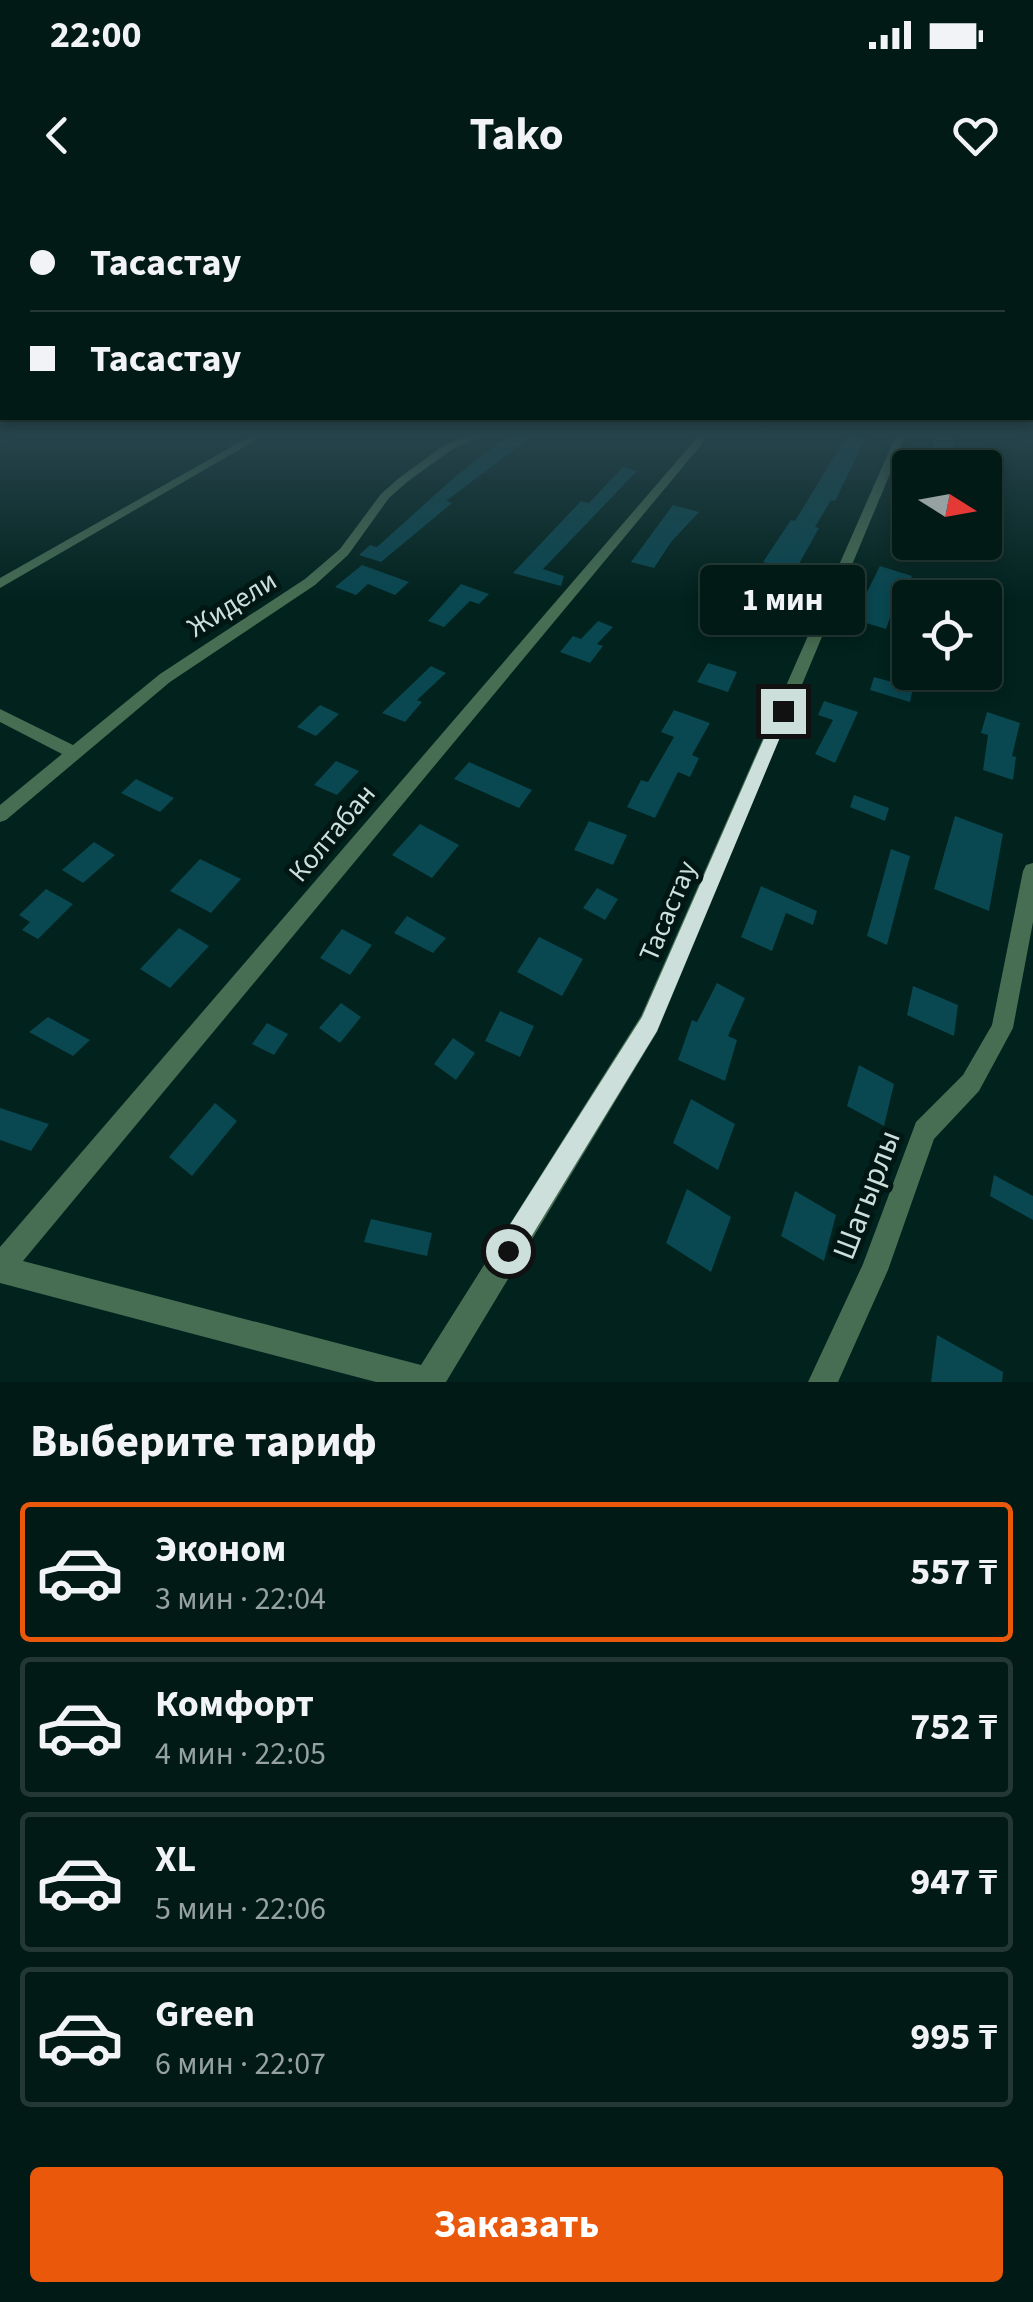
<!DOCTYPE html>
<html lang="ru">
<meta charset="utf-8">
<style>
:root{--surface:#011a16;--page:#0b231f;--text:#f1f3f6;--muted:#96a1a1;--line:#233835;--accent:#ea580c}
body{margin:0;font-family:"Source Sans 3",sans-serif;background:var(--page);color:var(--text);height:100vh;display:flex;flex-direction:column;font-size:38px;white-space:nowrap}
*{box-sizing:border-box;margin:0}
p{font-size:32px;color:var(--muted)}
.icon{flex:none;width:55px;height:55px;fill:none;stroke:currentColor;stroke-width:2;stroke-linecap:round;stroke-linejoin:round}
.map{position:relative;height:1182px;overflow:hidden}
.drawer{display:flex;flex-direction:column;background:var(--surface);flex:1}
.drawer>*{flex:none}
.guide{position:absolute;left:0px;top:0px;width:1035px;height:220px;box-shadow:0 5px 15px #0003,0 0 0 2px var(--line);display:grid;align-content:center;height:220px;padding:0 30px;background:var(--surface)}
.needle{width:65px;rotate:101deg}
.buttons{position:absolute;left:892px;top:250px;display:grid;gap:20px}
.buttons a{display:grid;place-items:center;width:110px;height:110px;border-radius:10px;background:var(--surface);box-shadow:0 5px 15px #0003,0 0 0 2px var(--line);font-size:50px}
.end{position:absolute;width:45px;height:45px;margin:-22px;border:12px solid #cddfdb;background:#111;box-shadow:0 0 0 5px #111}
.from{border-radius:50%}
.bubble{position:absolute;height:70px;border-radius:10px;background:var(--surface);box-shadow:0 5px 15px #0003,0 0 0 2px var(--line);font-size:32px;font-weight:700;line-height:70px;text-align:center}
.guide b{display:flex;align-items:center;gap:35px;height:95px;font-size:38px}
.guide b+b{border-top:2px solid var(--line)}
.guide i{width:25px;height:25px;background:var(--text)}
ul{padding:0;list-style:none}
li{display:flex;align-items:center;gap:30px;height:140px;margin:0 20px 15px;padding:0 10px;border:5px solid var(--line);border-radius:10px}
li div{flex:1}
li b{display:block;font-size:38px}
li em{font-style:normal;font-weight:700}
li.current{border-color:var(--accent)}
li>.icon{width:90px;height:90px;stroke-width:1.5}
h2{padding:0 30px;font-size:45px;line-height:120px}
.primary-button{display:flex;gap:20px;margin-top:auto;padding:20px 30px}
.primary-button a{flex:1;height:115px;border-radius:10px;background:var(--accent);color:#fff;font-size:40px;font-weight:700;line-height:115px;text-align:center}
.status{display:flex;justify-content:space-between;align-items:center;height:70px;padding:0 50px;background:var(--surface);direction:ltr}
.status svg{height:28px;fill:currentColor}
header{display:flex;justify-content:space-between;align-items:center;height:130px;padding:0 30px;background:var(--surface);font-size:45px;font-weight:700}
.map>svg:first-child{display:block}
.building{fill:#094751}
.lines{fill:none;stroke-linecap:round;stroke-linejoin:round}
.minor{fill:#476d53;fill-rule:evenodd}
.route{fill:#cddfdb}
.labels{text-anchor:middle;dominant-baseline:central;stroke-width:10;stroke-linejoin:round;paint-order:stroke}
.street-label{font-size:28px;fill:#cddfdb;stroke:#011714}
.near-street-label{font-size:32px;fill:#cddfdb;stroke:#011714}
</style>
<div class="status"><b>22:00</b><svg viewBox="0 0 49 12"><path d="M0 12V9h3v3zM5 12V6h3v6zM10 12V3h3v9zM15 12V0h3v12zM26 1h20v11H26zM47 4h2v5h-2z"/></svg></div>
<header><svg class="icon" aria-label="back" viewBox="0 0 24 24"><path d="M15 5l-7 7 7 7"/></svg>Tako<svg class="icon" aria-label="heart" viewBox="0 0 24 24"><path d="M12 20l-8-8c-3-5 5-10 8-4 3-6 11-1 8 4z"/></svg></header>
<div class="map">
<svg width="1033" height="1182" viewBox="0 0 1033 1182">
<rect width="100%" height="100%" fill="#01221d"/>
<g class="building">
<polygon points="512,233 536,233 446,301 452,303 381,362 359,355 370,345 377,347 457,275"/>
<polygon points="937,233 957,233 952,253 994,261 994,268 933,268 936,254 931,253"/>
<polygon points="848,234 866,238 835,301 831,300 815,327 819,328 795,371 763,362 791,320 795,321"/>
<polygon points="623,267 637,271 543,369 564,376 561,386 513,373 581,301 589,303"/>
<polygon points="673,305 699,312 671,342 654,368 631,362"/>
<polygon points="362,365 409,382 395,395 368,384 356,395 335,387"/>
<polygon points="880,366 912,376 896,417 891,415 886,429 859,421 865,407 860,406"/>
<polygon points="461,384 489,394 479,404 470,401 444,427 428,421"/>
<polygon points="768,396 786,402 772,430 743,421 750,407 759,410"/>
<polygon points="598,421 613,427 597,444 603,446 590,463 560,452 573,436 581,439"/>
<polygon points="708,463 737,472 728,492 697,482"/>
<polygon points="431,466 446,473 417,500 422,502 405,522 382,513"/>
<polygon points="874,477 913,488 910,502 870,490"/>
<polygon points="824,501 858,512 835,563 815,554 833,520 818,515"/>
<polygon points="320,505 339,514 316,536 297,527"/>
<polygon points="674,510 710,523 692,555 699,558 690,577 678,572 655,618 627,607 641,580 648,582 674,537 661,532"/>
<polygon points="987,512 1020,523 1012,556 1016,557 1013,580 983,570 988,535 981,533"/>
<polygon points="336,561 359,571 337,595 314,585"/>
<polygon points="469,562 532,590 519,608 454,579"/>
<polygon points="136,579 174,598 160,612 121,593"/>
<polygon points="854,595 889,608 885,621 850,607"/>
<polygon points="955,616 1003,634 989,711 934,689"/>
<polygon points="589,621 627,635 613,665 574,650"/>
<polygon points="420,624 459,645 432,678 392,655"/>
<polygon points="94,642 115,655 83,683 62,670"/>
<polygon points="891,649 910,656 887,745 867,736"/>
<polygon points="200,659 241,679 211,713 170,691"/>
<polygon points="761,686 817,711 813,725 786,713 772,751 741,737"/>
<polygon points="597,688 618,699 605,720 583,708"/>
<polygon points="46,689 73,704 38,739 22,730 30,722 19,715"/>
<polygon points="407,716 446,738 433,753 394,733"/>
<polygon points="179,728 209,746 170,788 140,769"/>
<polygon points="342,729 372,745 350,775 320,758"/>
<polygon points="539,737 583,759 562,796 517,772"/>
<polygon points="717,783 745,798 728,836 737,840 725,881 678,860 692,820 697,822"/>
<polygon points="913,786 958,805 954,836 907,815"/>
<polygon points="341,803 361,817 340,843 319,828"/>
<polygon points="500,811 534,826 520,857 485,841"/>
<polygon points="48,817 90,840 73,856 29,832"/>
<polygon points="267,823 288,834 274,855 252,844"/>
<polygon points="453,838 475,853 456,880 434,864"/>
<polygon points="859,865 894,884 884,926 847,906"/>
<polygon points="691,899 735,924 718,970 673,943"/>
<polygon points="215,903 237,921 192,976 169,957"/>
<polygon points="0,908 49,924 31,951 0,940"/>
<polygon points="994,975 1033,996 1033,1020 990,996"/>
<polygon points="687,989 731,1017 711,1072 666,1043"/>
<polygon points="795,991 836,1015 824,1061 781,1036"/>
<polygon points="371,1019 432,1033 427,1056 364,1042"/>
<polygon points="937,1135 1003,1172 1002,1182 931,1182"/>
</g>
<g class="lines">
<g class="minor">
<polygon points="256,233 268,233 0,388 0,378"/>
<polygon points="474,233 488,233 451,250 407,282 389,298 348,355 315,385 170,482 6,620 0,622 0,605 62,554 0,522 0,509 73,545 160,474 305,379 340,349 381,294 399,278 443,246"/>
<polygon points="701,233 711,233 23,1061 421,1165 641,816 897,233 907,233 657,832 446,1182 376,1182 0,1083 0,1047"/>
<polygon points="1033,663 1033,722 1013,828 979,891 934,939 888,1070 838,1182 808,1182 863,1064 916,922 963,875 992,825 1023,671 1026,665"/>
</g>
</g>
<linearGradient id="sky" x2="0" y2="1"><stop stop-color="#011310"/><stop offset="0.59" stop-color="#27444c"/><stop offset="1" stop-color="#27444c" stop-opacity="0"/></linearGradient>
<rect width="1033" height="398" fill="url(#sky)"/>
<polygon class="route" points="783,506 791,511 657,831 517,1060 508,1064 499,1060 496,1051 499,1042 642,817 776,511"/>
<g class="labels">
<g class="street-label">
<text transform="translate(232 404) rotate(-32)">Жидели</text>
<text transform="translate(332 633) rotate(-50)">Колтабан</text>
<text transform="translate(668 711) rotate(-67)">Тасастау</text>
</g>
<g class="near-street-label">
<text transform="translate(867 995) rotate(-69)">Шагырлы</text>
</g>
</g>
</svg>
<div class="buttons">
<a><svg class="needle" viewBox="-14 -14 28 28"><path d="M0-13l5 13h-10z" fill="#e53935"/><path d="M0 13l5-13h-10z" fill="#96a1a1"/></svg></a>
<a><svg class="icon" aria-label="locate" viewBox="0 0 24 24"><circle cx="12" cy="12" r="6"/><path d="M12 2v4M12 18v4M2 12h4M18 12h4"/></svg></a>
</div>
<i class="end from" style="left:508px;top:1051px"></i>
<i class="end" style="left:783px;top:511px"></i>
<div class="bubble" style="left:700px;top:365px;width:165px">1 мин</div>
<div class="guide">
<b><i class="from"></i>Тасастау</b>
<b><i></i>Тасастау</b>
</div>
</div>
<section class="drawer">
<h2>Выберите тариф</h2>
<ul>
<li class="current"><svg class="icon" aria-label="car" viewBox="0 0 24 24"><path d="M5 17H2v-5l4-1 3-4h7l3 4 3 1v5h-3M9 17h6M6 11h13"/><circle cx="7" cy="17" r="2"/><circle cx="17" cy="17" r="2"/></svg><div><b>Эконом</b><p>3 мин · 22:04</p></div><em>557 ₸</em></li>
<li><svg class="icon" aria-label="car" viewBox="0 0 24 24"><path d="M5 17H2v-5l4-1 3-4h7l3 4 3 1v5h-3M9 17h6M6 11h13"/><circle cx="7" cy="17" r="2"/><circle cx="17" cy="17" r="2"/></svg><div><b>Комфорт</b><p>4 мин · 22:05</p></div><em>752 ₸</em></li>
<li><svg class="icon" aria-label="car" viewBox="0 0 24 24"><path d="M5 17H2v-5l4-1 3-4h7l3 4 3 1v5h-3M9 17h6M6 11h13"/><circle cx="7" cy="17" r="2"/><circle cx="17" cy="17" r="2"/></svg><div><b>XL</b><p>5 мин · 22:06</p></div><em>947 ₸</em></li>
<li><svg class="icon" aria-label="car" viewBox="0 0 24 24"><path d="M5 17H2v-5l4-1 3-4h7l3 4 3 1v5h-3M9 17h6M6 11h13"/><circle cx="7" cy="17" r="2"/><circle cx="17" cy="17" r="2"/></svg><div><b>Green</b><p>6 мин · 22:07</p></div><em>995 ₸</em></li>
</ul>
<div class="primary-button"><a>Заказать</a></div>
</section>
